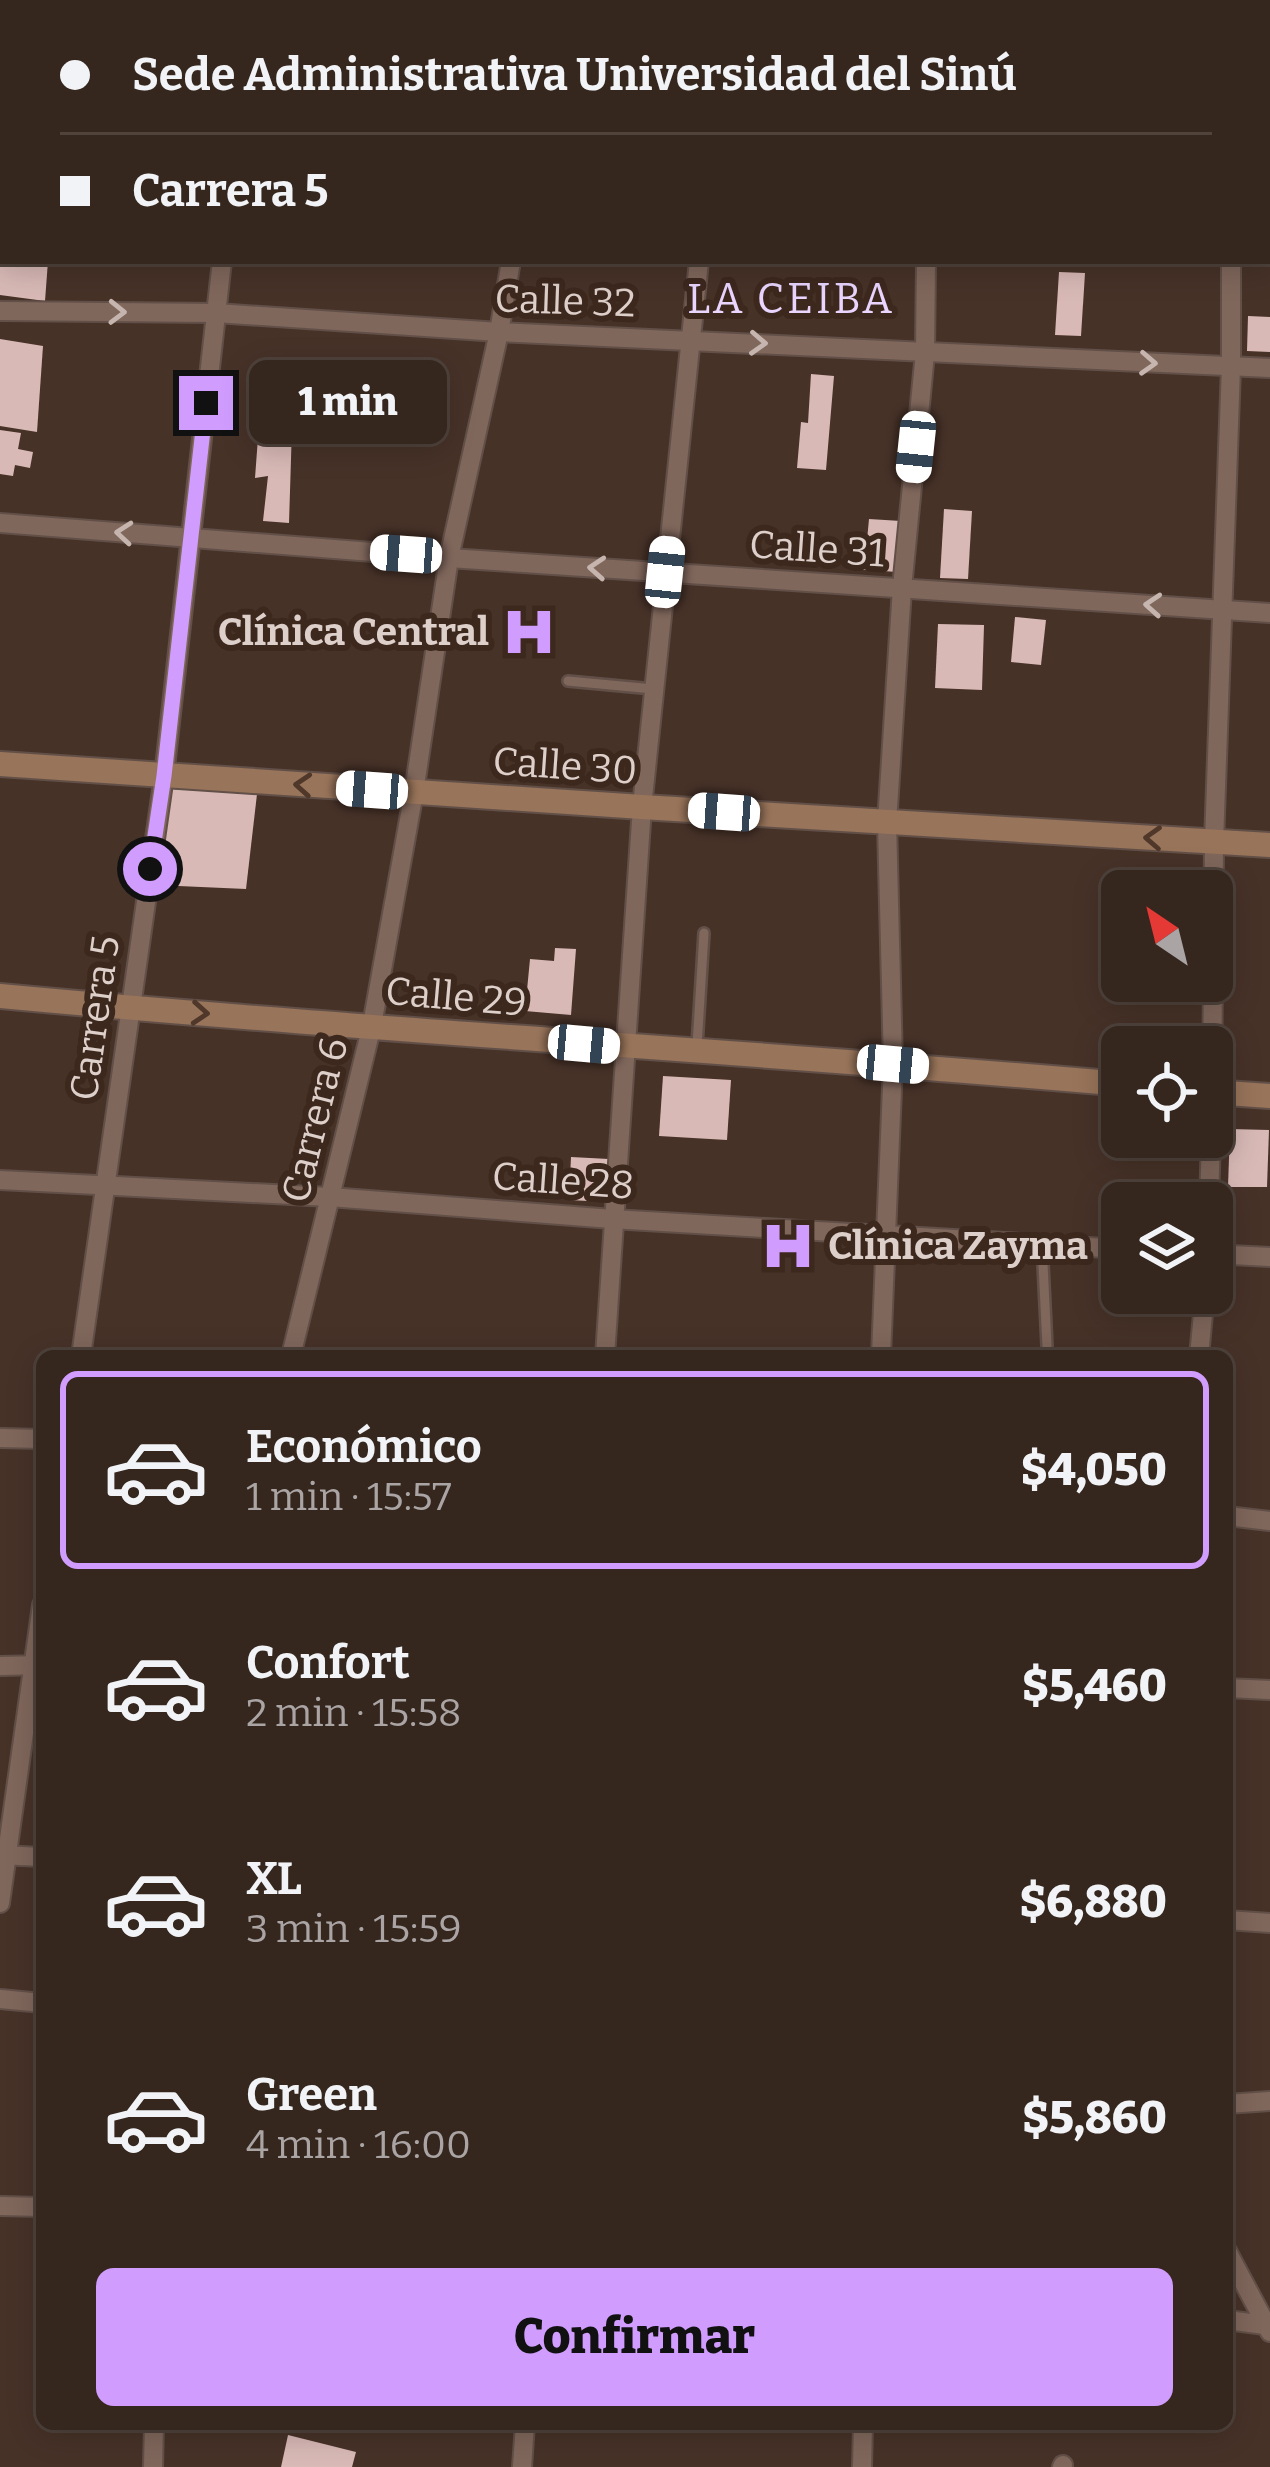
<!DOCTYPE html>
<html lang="es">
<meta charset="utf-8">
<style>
:root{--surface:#35261e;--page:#40322b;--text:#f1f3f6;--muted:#aaa5a4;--line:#4f433c;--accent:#d09dfe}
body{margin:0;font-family:Bitter,serif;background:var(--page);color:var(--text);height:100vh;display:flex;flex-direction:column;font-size:45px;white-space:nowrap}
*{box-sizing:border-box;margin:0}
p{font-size:39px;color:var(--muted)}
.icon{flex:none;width:66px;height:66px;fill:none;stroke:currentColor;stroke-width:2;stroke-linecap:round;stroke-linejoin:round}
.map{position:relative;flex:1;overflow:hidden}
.sheet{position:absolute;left:36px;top:1350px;width:1197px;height:1080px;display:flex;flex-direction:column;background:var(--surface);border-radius:18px;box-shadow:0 6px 30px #0003,0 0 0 3px var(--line)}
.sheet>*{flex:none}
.top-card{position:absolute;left:0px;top:0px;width:1272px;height:264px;box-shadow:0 6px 30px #0003,0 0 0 3px var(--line);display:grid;align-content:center;height:264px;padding:0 60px;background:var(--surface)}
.needle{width:78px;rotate:325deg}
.tools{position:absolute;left:1101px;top:870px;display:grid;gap:24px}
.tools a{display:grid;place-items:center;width:132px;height:132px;border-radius:18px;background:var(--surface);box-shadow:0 6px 30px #0003,0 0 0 3px var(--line);font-size:60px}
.end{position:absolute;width:54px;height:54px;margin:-27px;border:15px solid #d09dfe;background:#111;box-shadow:0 0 0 6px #111}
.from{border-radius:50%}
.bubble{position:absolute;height:84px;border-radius:18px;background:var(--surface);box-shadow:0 6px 30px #0003,0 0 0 3px var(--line);font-size:39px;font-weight:800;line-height:84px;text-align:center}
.car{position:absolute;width:36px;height:72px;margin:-36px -18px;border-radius:15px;box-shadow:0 0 9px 3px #0007;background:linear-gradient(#fff 24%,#345 0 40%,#fff 0 76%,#345 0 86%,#fff 0)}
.top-card b{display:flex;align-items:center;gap:42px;height:114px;font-size:45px}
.top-card b+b{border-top:3px solid var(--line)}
.top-card i{width:30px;height:30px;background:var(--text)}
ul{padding:21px 0 0;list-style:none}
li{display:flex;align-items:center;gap:36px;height:198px;margin:0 24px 18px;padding:0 36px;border:6px solid transparent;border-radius:18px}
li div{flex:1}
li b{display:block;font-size:45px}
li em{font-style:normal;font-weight:800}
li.on{border-color:var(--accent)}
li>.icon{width:108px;height:108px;stroke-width:1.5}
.cta{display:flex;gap:24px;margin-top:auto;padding:24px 60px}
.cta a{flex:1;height:138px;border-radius:18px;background:var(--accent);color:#111;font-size:48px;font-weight:800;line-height:138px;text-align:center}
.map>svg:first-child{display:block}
.building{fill:#d8b9b6}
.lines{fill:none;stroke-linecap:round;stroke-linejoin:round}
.lane-casing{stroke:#625048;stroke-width:14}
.street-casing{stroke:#625048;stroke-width:22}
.secondary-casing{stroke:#625048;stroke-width:28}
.lane{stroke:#80675c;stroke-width:9}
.street{stroke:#80675c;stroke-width:18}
.secondary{stroke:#98745a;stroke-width:24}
.oneway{stroke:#c6b5ae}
.oneway2{stroke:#4f372a}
.route{stroke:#d09dfe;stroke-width:15}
.labels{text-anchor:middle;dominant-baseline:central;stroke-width:12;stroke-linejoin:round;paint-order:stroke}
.street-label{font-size:39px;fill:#ddcfc9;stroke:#3d281e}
.poi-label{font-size:39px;font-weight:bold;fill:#ddcfc9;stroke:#3d281e;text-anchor:end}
.neighbourhood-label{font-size:42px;letter-spacing:3px;fill:#e9d5fe;stroke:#3d281e}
</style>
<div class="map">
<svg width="1270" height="2467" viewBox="0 0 1270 2467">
<rect width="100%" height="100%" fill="#473228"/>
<g class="building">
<polygon points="0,261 48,261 45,301 0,295"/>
<polygon points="1059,272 1085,273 1081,336 1055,335"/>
<polygon points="1248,316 1270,317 1270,352 1247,351"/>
<polygon points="0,339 43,346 37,432 0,426"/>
<polygon points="811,374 834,376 826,470 797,468 801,422 808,423"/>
<polygon points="259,424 292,427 289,523 263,521 268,476 255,478"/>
<polygon points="0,430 21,433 18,449 33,452 30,468 15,465 13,476 0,474"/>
<polygon points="944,509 972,511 968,579 940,578"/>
<polygon points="869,519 901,521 897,572 855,569 856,550 866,551"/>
<polygon points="1015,617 1046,620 1041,665 1011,662"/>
<polygon points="938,624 984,625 982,690 935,688"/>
<polygon points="173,789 257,794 246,889 156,885 170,791"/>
<polygon points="555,948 576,949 571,1015 525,1011 530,959 554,961"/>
<polygon points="663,1076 731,1080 727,1140 659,1136"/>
<polygon points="1230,1129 1269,1130 1267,1187 1228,1187"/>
<polygon points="571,1157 609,1159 607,1202 569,1200"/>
<polygon points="288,2435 356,2452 352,2467 281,2467"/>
</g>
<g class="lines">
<defs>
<g id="lane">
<polyline points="568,681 653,689"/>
<polyline points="697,1046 704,933"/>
<polyline points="1042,1244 1047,1346"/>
</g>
<g id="street">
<polyline points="257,3 257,0"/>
<polyline points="557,3 558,0"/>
<polyline points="720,3 721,0"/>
<polyline points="948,3 949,0"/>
<polyline points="1088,3 1089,0"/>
<polyline points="1239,3 1239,0"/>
<polyline points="0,106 3,107"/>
<polyline points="1269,183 1270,183"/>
<polyline points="0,311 216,313 499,332 1270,368"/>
<polyline points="0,523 449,558 1270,613"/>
<polyline points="1212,1095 1214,842 1231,367 1231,261"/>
<polyline points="0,1180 330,1197 612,1219 1122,1249"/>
<polyline points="1209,1203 1211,1137"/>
<polyline points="1212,1254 1270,1257"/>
<polyline points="81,1356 164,776 222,261"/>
<polyline points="291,1356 372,1025 414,792 449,558 499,332 511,261"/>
<polyline points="605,1356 642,807 699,261"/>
<polyline points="881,1356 893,1064 887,823 902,588 925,353 926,261"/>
<polyline points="1199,1356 1205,1293"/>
<polyline points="0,1438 42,1439"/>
<polyline points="1227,1516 1270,1521"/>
<polyline points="0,1666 42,1665"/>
<polyline points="1227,1688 1270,1690"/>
<polyline points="0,1855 42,1857"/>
<polyline points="0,1903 42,1605"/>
<polyline points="1227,1920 1270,1923"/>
<polyline points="0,1999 42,2003"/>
<polyline points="1227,2104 1270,2101"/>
<polyline points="0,2206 42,2207"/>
<polyline points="1227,2251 1270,2332"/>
<polyline points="1227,2320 1265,2325"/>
<polyline points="153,2467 154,2424"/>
<polyline points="522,2467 525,2424"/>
<polyline points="862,2467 863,2424"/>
<polyline points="1062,2467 1063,2465"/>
</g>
<g id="secondary">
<polyline points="0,764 642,807 1270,845"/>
<path d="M 0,996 C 374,1031 748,1051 1122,1084"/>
<polyline points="1212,1092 1270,1096"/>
</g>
</defs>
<use href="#lane" class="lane-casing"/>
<use href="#street" class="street-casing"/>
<use href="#secondary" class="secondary-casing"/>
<use href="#lane" class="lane"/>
<use href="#street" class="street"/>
<use href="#secondary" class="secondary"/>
</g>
<defs><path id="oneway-chevron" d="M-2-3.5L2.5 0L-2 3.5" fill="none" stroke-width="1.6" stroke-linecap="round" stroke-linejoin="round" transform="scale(3)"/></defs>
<g class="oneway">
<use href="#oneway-chevron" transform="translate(117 312) rotate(1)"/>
<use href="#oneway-chevron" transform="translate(758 343) rotate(3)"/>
<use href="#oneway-chevron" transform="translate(1148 363) rotate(3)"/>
<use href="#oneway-chevron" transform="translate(124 533) rotate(-175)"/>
<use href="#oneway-chevron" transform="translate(597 568) rotate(-176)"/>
<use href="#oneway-chevron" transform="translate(1153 605) rotate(-176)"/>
</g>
<g class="oneway2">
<use href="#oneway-chevron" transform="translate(303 785) rotate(-176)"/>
<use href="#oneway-chevron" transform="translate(1153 838) rotate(-177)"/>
<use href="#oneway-chevron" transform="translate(200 1013) rotate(4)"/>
</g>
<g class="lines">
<polyline class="route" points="150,869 164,776 206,403"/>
</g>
<defs>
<symbol id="hospital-bare" viewBox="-9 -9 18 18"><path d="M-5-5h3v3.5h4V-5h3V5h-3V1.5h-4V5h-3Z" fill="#d09dfe" stroke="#3d281e" stroke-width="2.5" paint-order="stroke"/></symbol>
</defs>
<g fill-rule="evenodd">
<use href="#hospital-bare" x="491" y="594" width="76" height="76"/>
<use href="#hospital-bare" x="750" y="1208" width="76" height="76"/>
</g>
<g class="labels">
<g class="street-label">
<text transform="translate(565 301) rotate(2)">Calle 32</text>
<text transform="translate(817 549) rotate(4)">Calle 31</text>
<text transform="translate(565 766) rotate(4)">Calle 30</text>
<text transform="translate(456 997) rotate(5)">Calle 29</text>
<text transform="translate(95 1018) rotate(-82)">Carrera 5</text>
<text transform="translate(315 1120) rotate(-76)">Carrera 6</text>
<text transform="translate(563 1181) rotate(4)">Calle 28</text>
</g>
<g class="poi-label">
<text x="489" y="632">Clínica Central</text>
<text x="828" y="1246" text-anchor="start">Clínica Zayma</text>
</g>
<g class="neighbourhood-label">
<text x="791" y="299">LA CEIBA</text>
</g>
</g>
</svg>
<div class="tools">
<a><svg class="needle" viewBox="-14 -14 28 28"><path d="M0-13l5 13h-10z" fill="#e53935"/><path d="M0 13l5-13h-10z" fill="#aaa5a4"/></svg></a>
<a><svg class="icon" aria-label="locate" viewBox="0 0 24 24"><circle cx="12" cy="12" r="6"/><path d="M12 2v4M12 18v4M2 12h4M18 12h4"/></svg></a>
<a><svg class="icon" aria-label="layers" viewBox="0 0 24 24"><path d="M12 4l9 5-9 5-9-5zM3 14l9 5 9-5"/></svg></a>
</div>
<i class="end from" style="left:150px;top:869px"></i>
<i class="end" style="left:206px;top:403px"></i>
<div class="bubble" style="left:249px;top:360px;width:198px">1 min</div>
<i class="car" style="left:916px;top:447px;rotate:186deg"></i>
<i class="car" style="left:406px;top:554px;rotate:274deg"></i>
<i class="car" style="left:665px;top:572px;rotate:6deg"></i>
<i class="car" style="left:372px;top:790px;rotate:274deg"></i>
<i class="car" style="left:724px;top:812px;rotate:274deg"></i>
<i class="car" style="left:584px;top:1044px;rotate:95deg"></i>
<i class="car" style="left:893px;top:1064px;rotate:95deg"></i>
<div class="top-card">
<b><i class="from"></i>Sede Administrativa Universidad del Sinú</b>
<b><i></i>Carrera 5</b>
</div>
<section class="sheet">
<ul>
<li class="on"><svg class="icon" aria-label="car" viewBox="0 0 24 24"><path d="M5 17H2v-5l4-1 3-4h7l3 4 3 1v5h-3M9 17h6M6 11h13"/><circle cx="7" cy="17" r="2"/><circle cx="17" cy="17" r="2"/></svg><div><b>Económico</b><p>1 min · 15:57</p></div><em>$4,050</em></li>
<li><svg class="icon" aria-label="car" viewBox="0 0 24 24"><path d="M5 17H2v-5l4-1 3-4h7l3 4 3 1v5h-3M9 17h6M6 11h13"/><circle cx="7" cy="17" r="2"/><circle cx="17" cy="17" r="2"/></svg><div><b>Confort</b><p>2 min · 15:58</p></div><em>$5,460</em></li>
<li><svg class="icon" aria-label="car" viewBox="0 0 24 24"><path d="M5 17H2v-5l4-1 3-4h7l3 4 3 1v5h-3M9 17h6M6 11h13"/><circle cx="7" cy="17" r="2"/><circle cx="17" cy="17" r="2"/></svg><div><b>XL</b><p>3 min · 15:59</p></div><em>$6,880</em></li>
<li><svg class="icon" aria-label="car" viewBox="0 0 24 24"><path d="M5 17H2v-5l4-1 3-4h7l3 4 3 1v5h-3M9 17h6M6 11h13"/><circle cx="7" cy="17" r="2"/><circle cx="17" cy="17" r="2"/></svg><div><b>Green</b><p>4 min · 16:00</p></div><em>$5,860</em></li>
</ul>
<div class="cta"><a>Confirmar</a></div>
</section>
</div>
